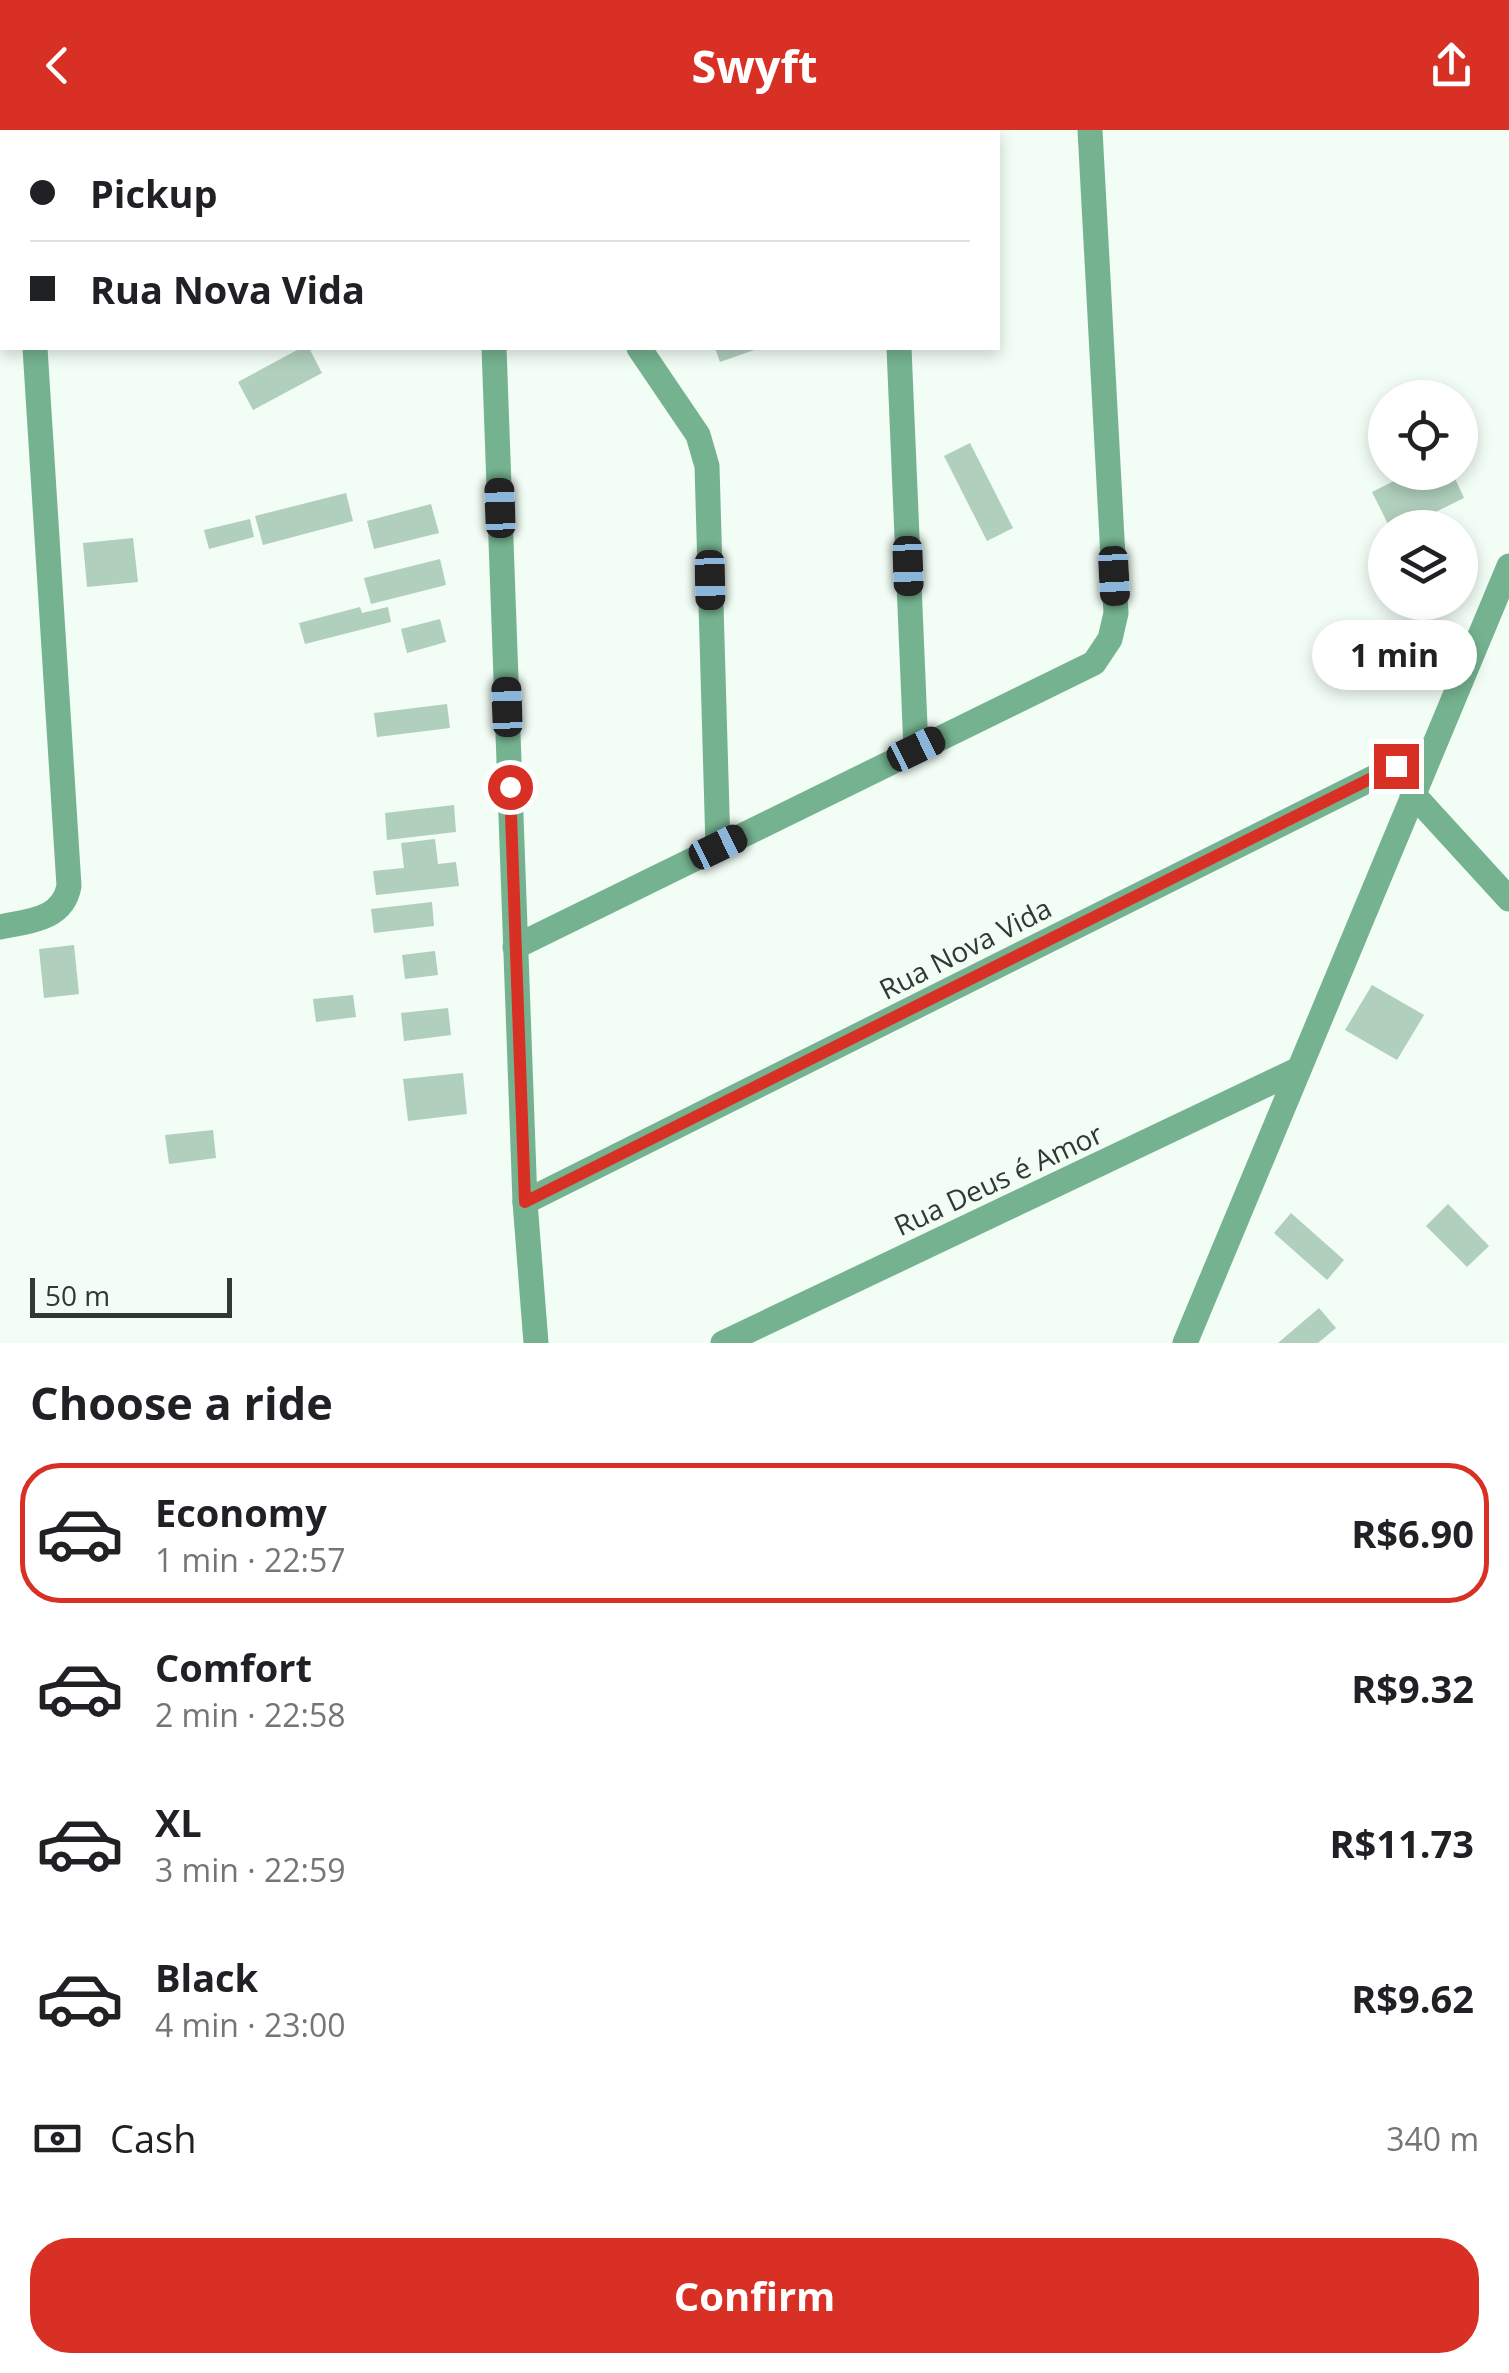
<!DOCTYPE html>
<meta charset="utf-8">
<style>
:root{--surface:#fff;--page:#f2f2f2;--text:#202124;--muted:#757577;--line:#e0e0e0;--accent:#d93025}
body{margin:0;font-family:"Open Sans",sans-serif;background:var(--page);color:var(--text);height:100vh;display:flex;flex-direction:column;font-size:38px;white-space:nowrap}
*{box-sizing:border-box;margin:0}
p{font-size:32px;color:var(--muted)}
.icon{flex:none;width:55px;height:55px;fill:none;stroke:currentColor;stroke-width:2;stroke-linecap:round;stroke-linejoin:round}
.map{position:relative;height:1213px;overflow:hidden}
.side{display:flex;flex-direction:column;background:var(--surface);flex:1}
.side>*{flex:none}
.banner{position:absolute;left:0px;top:0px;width:1000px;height:220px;box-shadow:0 5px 15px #0003;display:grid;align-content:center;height:220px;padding:0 30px;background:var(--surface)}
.buttons{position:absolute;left:1368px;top:250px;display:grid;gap:20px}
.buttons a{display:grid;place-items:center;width:110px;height:110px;border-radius:50%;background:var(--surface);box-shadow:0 5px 15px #0003;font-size:50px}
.scale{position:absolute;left:30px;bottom:25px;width:202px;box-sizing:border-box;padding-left:10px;border:5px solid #2e3a33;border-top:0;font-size:28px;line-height:35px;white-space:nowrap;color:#2e3a33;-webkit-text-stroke:8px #f1fdf5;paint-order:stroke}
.end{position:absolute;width:45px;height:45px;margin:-22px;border:12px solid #d93025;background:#fff;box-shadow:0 0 0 5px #fff}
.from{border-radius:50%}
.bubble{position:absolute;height:70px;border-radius:35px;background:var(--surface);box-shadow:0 5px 15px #0003;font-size:32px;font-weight:700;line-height:70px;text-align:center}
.car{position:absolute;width:30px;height:60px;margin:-30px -15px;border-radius:12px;box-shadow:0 0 8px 2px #0007;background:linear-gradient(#222 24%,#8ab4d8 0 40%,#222 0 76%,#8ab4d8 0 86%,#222 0)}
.banner b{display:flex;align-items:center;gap:35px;height:95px;font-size:38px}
.banner b+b{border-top:2px solid var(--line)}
.banner i{width:25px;height:25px;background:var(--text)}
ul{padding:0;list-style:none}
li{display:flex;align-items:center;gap:30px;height:140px;margin:0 20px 15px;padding:0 10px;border:5px solid transparent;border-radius:40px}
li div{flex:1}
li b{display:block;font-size:38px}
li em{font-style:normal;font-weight:700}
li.selected{border-color:var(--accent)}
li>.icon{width:90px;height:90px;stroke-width:1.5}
h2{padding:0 30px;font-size:45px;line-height:120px}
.pay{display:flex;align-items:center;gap:25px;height:110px;padding:0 30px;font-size:38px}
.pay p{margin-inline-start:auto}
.action{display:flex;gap:20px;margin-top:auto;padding:20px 30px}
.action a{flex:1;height:115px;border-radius:40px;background:var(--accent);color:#fff;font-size:40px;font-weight:700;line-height:115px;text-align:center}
header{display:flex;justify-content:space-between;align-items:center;height:130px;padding:0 30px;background:var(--accent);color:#fff;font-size:45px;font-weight:700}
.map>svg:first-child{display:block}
.building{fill:#b0cfbc}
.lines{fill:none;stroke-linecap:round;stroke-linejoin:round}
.minor{stroke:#75b390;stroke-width:25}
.tertiary{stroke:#75b390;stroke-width:25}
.route{stroke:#d93025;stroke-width:12}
.labels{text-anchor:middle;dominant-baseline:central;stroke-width:9;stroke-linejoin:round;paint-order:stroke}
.street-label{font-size:28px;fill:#2e3a33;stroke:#f1fdf5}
</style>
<header><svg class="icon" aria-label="back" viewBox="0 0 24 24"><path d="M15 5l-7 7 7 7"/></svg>Swyft<svg class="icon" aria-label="share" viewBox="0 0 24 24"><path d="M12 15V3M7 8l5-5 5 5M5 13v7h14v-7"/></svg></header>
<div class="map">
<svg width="1509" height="1213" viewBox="0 0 1509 1213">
<rect width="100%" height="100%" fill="#f1fdf5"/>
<g class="building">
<polygon points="301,218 309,218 322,243 253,280 238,252"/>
<polygon points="715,218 760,218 720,232"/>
<polygon points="970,313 1013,398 987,411 944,326"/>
<polygon points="1412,342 1452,342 1464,368 1403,398 1390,398 1372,362"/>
<polygon points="346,363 353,391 263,415 255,386"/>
<polygon points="431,374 439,403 374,419 367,391"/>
<polygon points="250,389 254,407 209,419 204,400"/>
<polygon points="133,408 138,452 87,457 83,413"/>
<polygon points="440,429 446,455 371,474 364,448"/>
<polygon points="360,477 362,483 388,477 391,492 305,514 299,493"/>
<polygon points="440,489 446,512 407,523 401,499"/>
<polygon points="447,574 450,598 377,607 374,583"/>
<polygon points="454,675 456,702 387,710 385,683"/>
<polygon points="435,709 438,734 456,732 459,756 376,765 373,741 404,738 401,713"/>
<polygon points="432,772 434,796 374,803 371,779"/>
<polygon points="74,815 79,864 44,868 39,819"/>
<polygon points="435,821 438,845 405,849 402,825"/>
<polygon points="1372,855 1424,885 1397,930 1345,900"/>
<polygon points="353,865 356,887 316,892 313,869"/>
<polygon points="448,878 451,905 404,911 401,883"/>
<polygon points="463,943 467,984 408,991 403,949"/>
<polygon points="213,1000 216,1028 169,1034 165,1005"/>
<polygon points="1448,1074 1489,1116 1467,1137 1426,1096"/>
<polygon points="1291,1083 1344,1130 1327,1150 1274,1103"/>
<polygon points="1319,1178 1336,1198 1318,1213 1278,1213"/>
</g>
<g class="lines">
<g class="minor">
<polyline points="890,0 890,2"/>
<polyline points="738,2 741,0"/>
<polyline points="0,195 2,195"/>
<polyline points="639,218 698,305 707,336 718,717"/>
<polyline points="899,218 916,619"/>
<polyline points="1412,663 1509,769"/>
<path d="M 0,797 C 28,791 63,790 69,756 L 35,218"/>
<polyline points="515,817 1094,533 1110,509 1116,483 1090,0"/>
<polyline points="525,1072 1431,619"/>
<polyline points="723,1213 1299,939"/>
<polyline points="1185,1213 1509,436"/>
</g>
<g class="tertiary">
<polyline points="482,0 482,2"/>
<polyline points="494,218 525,1072 536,1213"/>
</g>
</g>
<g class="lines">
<polyline class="route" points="510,657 525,1072 1396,636"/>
</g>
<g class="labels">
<g class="street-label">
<text transform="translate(965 818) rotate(-27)">Rua Nova Vida</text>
<text transform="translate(998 1049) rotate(-25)">Rua Deus é Amor</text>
</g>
</g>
</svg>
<div class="buttons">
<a><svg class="icon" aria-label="locate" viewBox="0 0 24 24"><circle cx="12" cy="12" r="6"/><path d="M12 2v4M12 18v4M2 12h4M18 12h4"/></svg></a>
<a><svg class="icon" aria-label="layers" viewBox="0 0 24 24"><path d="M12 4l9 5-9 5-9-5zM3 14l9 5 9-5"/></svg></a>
</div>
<div class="scale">50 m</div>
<i class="end from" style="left:510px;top:657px"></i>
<i class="end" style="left:1396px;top:636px"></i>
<div class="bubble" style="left:1312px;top:490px;width:165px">1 min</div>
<i class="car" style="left:500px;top:378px;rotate:358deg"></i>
<i class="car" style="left:908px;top:436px;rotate:178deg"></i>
<i class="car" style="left:1114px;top:446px;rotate:177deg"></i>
<i class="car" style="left:710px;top:450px;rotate:179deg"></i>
<i class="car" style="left:507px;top:577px;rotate:358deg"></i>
<i class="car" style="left:916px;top:619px;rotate:64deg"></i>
<i class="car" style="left:718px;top:717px;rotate:64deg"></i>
<div class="banner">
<b><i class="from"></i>Pickup</b>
<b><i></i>Rua Nova Vida</b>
</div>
</div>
<section class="side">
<h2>Choose a ride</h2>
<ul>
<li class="selected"><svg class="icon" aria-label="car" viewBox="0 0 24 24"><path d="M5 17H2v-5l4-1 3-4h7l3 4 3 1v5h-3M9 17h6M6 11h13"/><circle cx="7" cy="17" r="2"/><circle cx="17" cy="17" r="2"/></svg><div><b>Economy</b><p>1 min · 22:57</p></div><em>R$6.90</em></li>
<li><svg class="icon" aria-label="car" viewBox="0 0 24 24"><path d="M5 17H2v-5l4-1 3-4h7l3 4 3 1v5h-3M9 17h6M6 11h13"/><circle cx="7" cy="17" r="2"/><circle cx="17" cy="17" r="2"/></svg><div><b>Comfort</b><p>2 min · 22:58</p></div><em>R$9.32</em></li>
<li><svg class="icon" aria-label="car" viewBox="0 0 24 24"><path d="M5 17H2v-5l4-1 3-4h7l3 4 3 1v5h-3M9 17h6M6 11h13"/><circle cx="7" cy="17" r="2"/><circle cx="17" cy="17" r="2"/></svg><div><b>XL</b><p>3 min · 22:59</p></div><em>R$11.73</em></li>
<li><svg class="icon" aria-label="car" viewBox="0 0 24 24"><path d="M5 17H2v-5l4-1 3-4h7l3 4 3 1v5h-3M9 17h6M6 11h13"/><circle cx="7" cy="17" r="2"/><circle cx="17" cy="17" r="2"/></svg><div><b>Black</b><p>4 min · 23:00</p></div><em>R$9.62</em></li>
</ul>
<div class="pay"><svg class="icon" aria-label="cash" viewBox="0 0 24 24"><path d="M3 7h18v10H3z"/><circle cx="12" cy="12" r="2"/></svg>Cash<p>340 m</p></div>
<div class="action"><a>Confirm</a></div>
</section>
